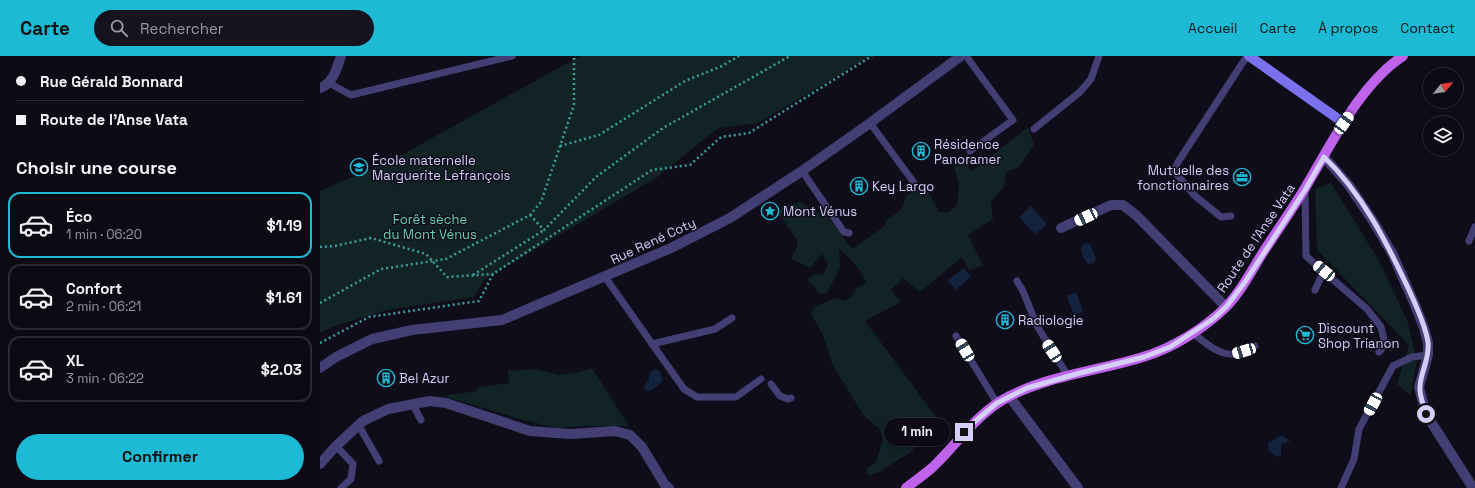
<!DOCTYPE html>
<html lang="fr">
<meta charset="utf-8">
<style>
:root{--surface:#0c0a14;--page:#15131d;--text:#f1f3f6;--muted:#9a9aa0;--line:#2c2b34;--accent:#1dbad5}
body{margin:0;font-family:"Space Grotesk",sans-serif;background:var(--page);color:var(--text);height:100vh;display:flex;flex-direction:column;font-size:15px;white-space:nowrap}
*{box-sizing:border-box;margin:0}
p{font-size:13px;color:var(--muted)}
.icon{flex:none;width:22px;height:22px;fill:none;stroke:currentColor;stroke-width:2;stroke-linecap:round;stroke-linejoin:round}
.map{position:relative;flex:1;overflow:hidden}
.drawer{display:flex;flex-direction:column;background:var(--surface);width:320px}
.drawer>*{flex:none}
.top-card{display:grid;align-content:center;height:88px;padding:0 16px;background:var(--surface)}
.needle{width:26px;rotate:60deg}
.tools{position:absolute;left:1103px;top:12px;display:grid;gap:8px}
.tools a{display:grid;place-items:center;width:40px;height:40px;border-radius:50%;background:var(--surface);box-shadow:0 2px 6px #0003,0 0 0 1px var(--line);font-size:20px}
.end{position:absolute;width:18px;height:18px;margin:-9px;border:5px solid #d4cef8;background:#111;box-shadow:0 0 0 2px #111}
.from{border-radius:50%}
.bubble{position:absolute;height:28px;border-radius:14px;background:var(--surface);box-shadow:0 2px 6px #0003,0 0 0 1px var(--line);font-size:13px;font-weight:800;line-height:28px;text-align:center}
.car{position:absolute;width:12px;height:24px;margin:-12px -6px;border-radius:5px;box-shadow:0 0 3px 1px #0007;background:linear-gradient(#fff 24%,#345 0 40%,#fff 0 76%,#345 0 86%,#fff 0)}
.top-card b{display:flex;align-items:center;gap:14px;height:38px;font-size:15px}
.top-card b+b{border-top:1px solid var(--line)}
.top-card i{width:10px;height:10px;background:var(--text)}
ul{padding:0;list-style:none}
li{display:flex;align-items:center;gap:12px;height:66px;margin:0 8px 6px;padding:0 8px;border:2px solid var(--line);border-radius:12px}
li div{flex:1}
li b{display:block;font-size:15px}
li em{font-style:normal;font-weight:800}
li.current{border-color:var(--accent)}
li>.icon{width:36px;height:36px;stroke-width:1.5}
h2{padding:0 16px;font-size:18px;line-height:48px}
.button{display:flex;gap:8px;margin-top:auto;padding:8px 16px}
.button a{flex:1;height:46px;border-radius:24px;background:var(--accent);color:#111;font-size:16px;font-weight:800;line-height:46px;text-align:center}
header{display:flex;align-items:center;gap:24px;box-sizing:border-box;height:56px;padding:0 20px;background:var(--accent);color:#111}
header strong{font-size:19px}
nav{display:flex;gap:22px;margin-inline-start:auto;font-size:14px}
.search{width:280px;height:36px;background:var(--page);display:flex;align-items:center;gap:10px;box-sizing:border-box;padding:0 14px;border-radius:22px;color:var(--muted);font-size:15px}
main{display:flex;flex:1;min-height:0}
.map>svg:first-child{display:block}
.green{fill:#112324}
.water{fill:#13233e}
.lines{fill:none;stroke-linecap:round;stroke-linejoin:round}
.path{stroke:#3c9e9d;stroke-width:2.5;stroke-dasharray:2 3;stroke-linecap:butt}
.lane{stroke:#433e74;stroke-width:7}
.street{stroke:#433e74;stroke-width:10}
.secondary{stroke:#7a71ec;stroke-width:10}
.primary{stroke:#be63ea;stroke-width:10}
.route{stroke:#d4cef8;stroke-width:5}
.labels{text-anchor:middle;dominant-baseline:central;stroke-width:3;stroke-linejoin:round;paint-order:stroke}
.poi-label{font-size:13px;fill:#d4cef8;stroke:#100d1b;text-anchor:start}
.park-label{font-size:13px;fill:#64ceb8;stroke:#100d1b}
.street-label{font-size:13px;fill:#d4cef8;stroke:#100d1b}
</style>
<header>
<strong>Carte</strong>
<div class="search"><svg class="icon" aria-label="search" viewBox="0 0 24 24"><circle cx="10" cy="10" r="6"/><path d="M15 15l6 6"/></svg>Rechercher</div>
<nav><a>Accueil</a><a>Carte</a><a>À propos</a><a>Contact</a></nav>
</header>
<main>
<section class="drawer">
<div class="top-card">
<b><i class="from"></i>Rue Gérald Bonnard</b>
<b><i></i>Route de l'Anse Vata</b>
</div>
<h2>Choisir une course</h2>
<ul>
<li class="current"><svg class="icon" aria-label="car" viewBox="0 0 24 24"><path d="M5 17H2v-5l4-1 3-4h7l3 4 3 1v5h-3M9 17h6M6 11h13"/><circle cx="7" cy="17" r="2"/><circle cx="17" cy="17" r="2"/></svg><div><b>Éco</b><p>1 min · 06:20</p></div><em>$1.19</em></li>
<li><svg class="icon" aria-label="car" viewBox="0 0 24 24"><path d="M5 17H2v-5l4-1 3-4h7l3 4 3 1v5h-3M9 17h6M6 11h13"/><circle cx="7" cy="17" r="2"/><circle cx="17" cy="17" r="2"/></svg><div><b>Confort</b><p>2 min · 06:21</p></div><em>$1.61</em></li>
<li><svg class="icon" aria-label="car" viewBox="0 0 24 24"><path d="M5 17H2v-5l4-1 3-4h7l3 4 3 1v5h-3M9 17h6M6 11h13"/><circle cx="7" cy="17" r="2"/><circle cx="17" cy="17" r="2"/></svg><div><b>XL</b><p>3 min · 06:22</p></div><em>$2.03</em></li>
</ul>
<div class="button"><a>Confirmer</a></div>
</section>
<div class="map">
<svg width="1155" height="432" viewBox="0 0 1155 432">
<rect width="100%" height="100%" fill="#100d1b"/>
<g class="green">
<polygon points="260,0 551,0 438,67 398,72 336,122 165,223 154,241 67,254 12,271 0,277 0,135 78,101"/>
<path d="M 708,71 L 714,89 L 699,111 L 686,116 L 684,131 L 671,145 L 673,163 L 648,179 L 663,210 L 649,214 L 642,201 L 600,236 L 583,222 L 571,234 L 581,246 L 545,265 L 617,362 L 615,371 L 592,395 L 561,415 L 549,420 L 546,413 L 556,406 L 563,383 L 559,372 L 544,360 L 512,308 L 502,277 L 491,258 L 495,251 L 514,242 L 525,245 L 531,241 L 536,233 L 546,227 C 541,213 530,202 519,193 L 520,212 L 507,237 L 498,238 L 495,231 L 487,224 L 493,219 L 504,218 L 508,208 L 502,198 L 490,212 L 471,203 L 477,191 L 477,184 L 459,158 L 462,150 L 480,146 L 510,163 L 532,193 L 565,170 L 566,164 L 580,155 L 587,139 L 606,131 L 619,156 L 629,156 L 637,149 L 639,129 L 634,110 L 642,103 L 652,115 Z"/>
<polygon points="1011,127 1058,203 1087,264 1097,306 1090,339 1077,328 1089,289 997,194 995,133"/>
<polygon points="272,312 309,370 264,370 237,372 204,364 123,340 157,335 159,331 189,327 188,315 216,313 238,319 259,316"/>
</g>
<g class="water">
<polygon points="711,150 727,168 715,178 699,161"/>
<path d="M 765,187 L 770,188 L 776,202 L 774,207 L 768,208 C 763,201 757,193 765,187 Z"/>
<polygon points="644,212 651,221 635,234 628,224"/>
<polygon points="756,236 763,256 754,259 747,240"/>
<path d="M 334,313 L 339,314 L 343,323 L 341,327 C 336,330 334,334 328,335 L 325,333 L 324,330 L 329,324 C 328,319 330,317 334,313 Z"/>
<polygon points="962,379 970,385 961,389 961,399 957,401 949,395 948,387"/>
</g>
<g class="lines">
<g class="path">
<polyline points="240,90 279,79 365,25 402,10 419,0"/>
<polyline points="210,159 224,174 276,121 343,72 470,0"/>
<polyline points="0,191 15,190 51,182 106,198 127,221 173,218"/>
<polyline points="153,219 224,174"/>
<polyline points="0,247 61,213 126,203 210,159 221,146 254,49 254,0"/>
<polyline points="0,287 49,261 159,245 173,218 332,114 370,109 401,81 429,77 552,0"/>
</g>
<g class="lane">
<polyline points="646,0 693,64 650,95"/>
<polyline points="9,27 31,39 192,0"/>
<polyline points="550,67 595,128"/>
<polyline points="714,73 760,36 771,23 779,0"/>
<polyline points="482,115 524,176 529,177"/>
<polyline points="985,134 986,200 1047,253 1061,271 1064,284 1061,294 1059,296"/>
<polyline points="911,160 901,161 874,139 854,115 858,106 927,0"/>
<polyline points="1149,185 1155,171"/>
<polyline points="285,221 364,333 377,341 416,341 441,323"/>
<polyline points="697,225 703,235 717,270 748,320"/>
<polyline points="995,234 1004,215"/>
<path d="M 873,277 C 884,286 899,300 915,298 C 922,297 929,293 935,290"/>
<polyline points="636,280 677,347"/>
<polyline points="332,288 395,273 412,262"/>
<polyline points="451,328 460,340 468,343 471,342"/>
<polyline points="93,349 101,364"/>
<polyline points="39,370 59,405"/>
<polyline points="16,390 33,408 31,423 21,432"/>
<polyline points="1021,432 1034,403 1039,373 1073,310 1092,301 1108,299"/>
</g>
<g class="street">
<path d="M 0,32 C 13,28 17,12 21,0"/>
<polyline points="1004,101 1028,128 1053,165 1072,197 1095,249 1104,272 1108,287 1108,299 1099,331 1106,358 1153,432"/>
<polyline points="741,172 791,149 803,149 817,160 906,251"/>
<polyline points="0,312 16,301 52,283 92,274 182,264 351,192 410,162 482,115 550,67 641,0"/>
<polyline points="689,340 758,432"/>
<polyline points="0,408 15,391 43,365 68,353 110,345 126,347 210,375 250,378 295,375 310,379 322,391 345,429 349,432"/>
</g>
<polyline class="secondary" points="929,0 1024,67"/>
<path class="primary" d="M 586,432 C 595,425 605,418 613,411 C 638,387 657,357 688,341 C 730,319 778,315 823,301 C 853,292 883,273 905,252 C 920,237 931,216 942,198 C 956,176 972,154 985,132 C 1011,89 1040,28 1083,0"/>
</g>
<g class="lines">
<path class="route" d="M 644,376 L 652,368 L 677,347 L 707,332 L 760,317 L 824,301 L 850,291 L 893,263 L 906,251 L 925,226 L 985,134 L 1004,101 C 1042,137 1067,187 1089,234 C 1096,250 1105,268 1108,286 C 1110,303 1100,317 1100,331 C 1099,339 1104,350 1106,358"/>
</g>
<defs>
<symbol id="building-ring" viewBox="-11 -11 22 22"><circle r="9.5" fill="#100d1b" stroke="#1dbad5" stroke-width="1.5"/><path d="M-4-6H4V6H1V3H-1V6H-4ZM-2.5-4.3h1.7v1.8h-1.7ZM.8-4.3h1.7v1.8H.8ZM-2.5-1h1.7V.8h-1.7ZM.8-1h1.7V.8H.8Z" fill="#1dbad5"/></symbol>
<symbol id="school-ring" viewBox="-11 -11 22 22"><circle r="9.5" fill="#100d1b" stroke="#1dbad5" stroke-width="1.5"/><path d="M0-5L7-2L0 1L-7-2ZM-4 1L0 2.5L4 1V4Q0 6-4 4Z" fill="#1dbad5"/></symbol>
<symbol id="office-ring" viewBox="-11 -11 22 22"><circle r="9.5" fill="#100d1b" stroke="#1dbad5" stroke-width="1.5"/><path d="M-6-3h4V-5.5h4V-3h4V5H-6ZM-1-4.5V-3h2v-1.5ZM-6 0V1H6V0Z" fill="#1dbad5"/></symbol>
<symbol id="sight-ring" viewBox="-11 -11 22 22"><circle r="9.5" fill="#100d1b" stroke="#1dbad5" stroke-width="1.5"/><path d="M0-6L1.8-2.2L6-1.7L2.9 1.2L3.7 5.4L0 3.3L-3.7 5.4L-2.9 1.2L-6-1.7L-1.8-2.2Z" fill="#1dbad5"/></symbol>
<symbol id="supermarket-ring" viewBox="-11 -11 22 22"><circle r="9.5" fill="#100d1b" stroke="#1dbad5" stroke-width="1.5"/><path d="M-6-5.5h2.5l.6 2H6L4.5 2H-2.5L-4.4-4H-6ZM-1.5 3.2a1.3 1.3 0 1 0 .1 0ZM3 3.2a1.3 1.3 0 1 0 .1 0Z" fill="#1dbad5"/></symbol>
</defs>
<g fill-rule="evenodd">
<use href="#building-ring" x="591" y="85" width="20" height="20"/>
<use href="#school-ring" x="29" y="101" width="20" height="20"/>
<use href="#office-ring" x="912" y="111" width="20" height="20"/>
<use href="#building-ring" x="529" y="120" width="20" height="20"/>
<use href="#sight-ring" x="440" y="145" width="20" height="20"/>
<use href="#building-ring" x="675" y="254" width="20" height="20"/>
<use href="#supermarket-ring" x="975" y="269" width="20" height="20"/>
<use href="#building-ring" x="56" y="312" width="20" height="20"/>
</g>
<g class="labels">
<g class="poi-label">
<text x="614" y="88">Résidence<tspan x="614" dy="15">Panoramer</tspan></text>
<text x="52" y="104">École maternelle<tspan x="52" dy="15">Marguerite Lefrançois</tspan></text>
<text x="909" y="114" text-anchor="end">Mutuelle des<tspan x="909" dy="15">fonctionnaires</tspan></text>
<text x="552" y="130">Key Largo</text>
<text x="463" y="155">Mont Vénus</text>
<text x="698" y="264">Radiologie</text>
<text x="998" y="272">Discount<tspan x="998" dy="15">Shop Trianon</tspan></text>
<text x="79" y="322">Bel Azur</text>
</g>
<g class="park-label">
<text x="110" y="163">Forêt sèche<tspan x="110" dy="15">du Mont Vénus</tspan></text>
</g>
<g class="street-label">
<text transform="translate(936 182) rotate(-56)">Route de l'Anse Vata</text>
<text transform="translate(333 185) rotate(-25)">Rue René Coty</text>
</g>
</g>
</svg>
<div class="tools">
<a><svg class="needle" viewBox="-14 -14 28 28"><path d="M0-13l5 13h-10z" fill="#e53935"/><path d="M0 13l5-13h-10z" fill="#9a9aa0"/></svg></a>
<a><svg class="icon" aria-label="layers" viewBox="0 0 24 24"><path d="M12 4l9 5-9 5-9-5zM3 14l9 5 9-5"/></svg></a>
</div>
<i class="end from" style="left:1106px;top:358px"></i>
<i class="end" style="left:644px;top:376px"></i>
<div class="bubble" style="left:564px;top:362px;width:66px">1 min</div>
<i class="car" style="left:1024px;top:67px;rotate:35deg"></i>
<i class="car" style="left:766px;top:161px;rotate:245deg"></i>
<i class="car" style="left:1004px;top:215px;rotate:310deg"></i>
<i class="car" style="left:645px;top:294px;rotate:329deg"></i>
<i class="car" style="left:732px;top:295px;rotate:327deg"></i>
<i class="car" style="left:924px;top:295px;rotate:254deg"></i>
<i class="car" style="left:1053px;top:348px;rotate:209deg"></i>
</div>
</main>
